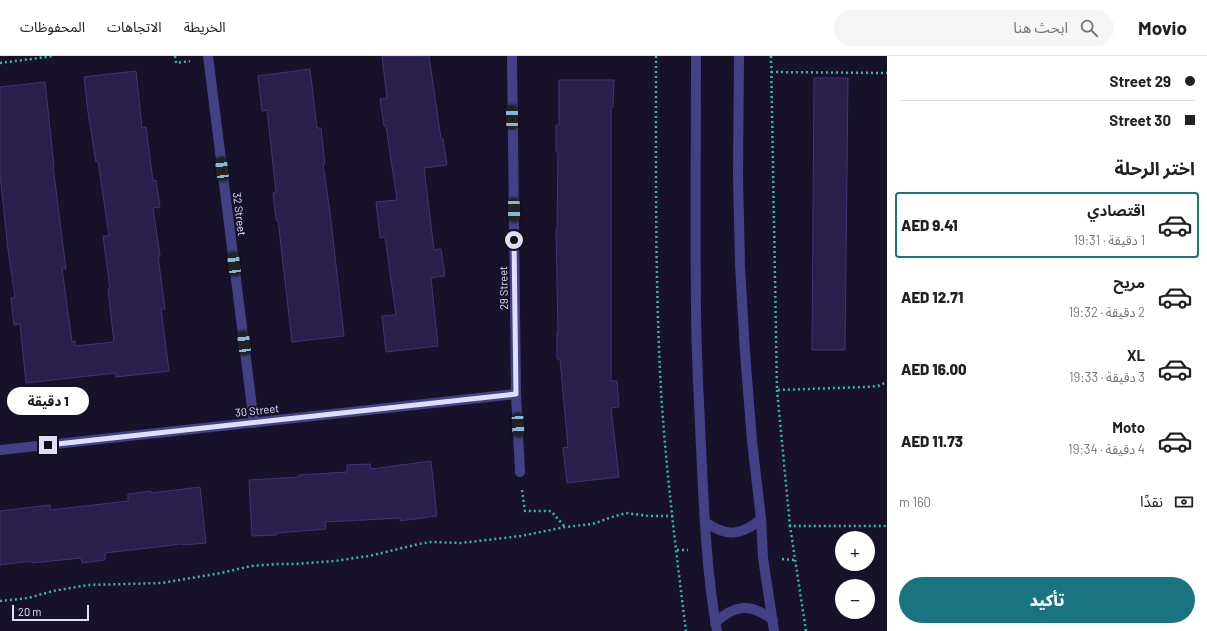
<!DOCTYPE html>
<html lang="ar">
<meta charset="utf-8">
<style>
:root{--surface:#fff;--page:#f6f6f6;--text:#202124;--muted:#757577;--line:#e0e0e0;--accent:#1a7381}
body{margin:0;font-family:Barlow,"Noto Sans Arabic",sans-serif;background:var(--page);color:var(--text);direction:rtl;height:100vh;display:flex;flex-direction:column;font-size:15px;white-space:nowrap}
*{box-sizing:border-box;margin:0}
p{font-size:13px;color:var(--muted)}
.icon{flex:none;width:22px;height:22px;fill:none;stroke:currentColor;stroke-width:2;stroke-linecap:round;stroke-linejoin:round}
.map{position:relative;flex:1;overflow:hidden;direction:ltr}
.details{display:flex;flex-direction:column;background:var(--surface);width:320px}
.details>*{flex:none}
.guide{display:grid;align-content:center;height:88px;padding:0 12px;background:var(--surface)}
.controls{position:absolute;left:835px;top:475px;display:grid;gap:8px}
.controls a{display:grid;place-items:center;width:40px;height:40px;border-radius:50%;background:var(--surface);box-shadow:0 1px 3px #0004;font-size:20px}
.scale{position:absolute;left:12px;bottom:10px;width:77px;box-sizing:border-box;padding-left:4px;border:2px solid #e1ddfd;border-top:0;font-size:11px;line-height:14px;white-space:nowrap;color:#e1ddfd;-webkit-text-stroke:3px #17122a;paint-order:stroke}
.end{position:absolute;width:18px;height:18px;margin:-9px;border:5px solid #e1ddfd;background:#111;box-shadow:0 0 0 2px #111}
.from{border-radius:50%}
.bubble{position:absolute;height:28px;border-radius:14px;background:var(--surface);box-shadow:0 1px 3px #0004;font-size:13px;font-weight:800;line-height:28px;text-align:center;direction:rtl}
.car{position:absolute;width:12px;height:24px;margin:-12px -6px;border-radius:5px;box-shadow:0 0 3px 1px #0007;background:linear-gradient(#222 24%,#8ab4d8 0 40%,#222 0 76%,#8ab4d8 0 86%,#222 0)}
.guide b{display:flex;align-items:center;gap:14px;height:38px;font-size:15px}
.guide b+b{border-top:1px solid var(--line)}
.guide i{width:10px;height:10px;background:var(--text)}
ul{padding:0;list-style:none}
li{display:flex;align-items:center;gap:12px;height:66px;margin:0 8px 6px;padding:0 4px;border:2px solid transparent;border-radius:4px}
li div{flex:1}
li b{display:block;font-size:15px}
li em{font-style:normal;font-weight:800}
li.current{border-color:var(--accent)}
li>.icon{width:36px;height:36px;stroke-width:1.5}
h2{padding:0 12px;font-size:18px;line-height:48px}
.pay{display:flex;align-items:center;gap:10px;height:44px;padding:0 12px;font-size:15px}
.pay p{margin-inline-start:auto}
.cta{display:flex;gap:8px;margin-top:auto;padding:8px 12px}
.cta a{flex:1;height:46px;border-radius:24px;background:var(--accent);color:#fff;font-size:16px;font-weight:800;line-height:46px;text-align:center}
header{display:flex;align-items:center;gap:24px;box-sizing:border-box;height:56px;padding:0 20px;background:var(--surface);border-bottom:1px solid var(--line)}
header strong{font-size:19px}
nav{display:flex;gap:22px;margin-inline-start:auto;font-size:14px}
.search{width:280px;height:36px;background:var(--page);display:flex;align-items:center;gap:10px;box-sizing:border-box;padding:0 14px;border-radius:22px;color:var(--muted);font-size:15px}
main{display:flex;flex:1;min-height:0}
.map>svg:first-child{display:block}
.building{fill:#291f4a;stroke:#413375}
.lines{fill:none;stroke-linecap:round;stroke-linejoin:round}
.path{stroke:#37b7b2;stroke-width:2.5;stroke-dasharray:2 3;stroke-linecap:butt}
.minor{stroke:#444086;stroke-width:10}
.route{stroke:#e1ddfd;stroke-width:5}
.labels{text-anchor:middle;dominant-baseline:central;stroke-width:4;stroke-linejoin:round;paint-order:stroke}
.street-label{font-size:11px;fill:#e1ddfd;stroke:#17122a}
</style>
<header>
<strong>Movio</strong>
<div class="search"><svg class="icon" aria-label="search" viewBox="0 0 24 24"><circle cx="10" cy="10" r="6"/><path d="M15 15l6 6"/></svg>ابحث هنا</div>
<nav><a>الخريطة</a><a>الاتجاهات</a><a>المحفوظات</a></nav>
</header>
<main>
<section class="details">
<div class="guide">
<b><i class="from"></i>29 Street</b>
<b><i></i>30 Street</b>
</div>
<h2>اختر الرحلة</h2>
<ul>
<li class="current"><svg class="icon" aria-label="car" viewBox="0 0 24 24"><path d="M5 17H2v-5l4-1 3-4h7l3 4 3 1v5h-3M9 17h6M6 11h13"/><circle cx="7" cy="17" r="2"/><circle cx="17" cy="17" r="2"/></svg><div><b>اقتصادي</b><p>1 دقيقة · 19:31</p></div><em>AED 9.41</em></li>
<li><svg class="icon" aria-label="car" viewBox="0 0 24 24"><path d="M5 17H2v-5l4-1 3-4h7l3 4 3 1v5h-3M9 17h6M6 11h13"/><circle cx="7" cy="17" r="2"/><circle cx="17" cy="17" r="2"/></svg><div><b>مريح</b><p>2 دقيقة · 19:32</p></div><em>AED 12.71</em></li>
<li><svg class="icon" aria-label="car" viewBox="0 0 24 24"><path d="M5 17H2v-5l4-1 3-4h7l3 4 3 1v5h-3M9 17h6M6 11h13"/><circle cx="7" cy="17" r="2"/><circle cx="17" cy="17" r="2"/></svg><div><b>XL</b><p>3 دقيقة · 19:33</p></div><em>AED 16.00</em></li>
<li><svg class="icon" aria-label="car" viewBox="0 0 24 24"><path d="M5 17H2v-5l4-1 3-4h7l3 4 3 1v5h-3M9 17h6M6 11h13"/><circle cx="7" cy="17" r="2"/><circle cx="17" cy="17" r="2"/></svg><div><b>Moto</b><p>4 دقيقة · 19:34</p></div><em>AED 11.73</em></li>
</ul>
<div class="pay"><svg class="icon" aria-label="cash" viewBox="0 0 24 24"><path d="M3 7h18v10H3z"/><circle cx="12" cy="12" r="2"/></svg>نقدًا<p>160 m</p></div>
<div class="cta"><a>تأكيد</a></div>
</section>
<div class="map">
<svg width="887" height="575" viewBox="0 0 887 575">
<rect width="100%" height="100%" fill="#17122a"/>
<g class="building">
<polygon points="382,0 429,0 441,83 443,83 447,109 424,112 434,194 441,193 445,220 431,222 438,290 386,296 382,260 396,259 385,181 380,182 376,146 397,144 386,70 384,70 380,43 387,42"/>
<polygon points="310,13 317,72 321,72 325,108 323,108 330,156 344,280 292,286 278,164 276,164 273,137 276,136 267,54 262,55 258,20"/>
<polygon points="136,15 142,72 146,71 153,125 156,124 160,151 153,152 160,200 158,200 165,253 161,253 169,315 116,321 116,317 26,327 20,268 14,269 11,242 15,241 8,194 0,118 0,31 45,26 54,110 53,110 66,213 62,213 72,286 75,285 75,290 114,286 108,233 110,233 103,180 109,180 98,105 96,106 88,56 84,21"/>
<polygon points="814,22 848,22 845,294 812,294"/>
<polygon points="559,24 614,24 613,51 611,51 611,325 617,325 619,351 611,352 619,421 567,427 563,392 568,391 560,303 557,303 557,276 558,276 556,174 557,174 558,96 556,96 556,69 559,69"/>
<polygon points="431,405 437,460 400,465 400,462 325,466 326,473 276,477 276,479 252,480 249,424 299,421 299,419 347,416 347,409 370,408 371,413"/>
<polygon points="200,431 206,487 183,489 182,488 105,497 105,504 82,507 81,502 32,507 32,505 0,509 0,455 50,449 50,454 128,445 128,438 151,435 151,437"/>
</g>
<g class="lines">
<g class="path">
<polyline points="175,0 176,7 190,5"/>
<path d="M 656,0 C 656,112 655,223 661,335 C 666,414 676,496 686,575"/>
<polyline points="771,0 777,334 866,331 878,330 887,326"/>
<polyline points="0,7 54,0"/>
<polyline points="771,16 887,17"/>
<polyline points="777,334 790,470"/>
<polyline points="522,434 525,455 551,455 565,471"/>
<polyline points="677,494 688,494"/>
<polyline points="782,503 795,504"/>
<polyline points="0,545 28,542 53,535 88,529 162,527 221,517 251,510 277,508 296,508 334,505 369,500 419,488 431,486 461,487 521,480 565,471 593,468 609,462 626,457 649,460 673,460"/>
<polyline points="806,575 790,470 887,470"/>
</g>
<g class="minor">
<polyline points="208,0 254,367"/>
<polyline points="512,0 516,338 520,416"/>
<path d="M 696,0 C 696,83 695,166 696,249 C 696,296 699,343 701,391 C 704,452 706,514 717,575"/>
<polyline points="739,0 738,120 740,209 745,297 752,385 761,463 763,502 774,575"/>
<polyline points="0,394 516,338"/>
<path d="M 705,466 C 726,481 742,480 761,463"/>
<path d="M 715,567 C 735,548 751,547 773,564"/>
</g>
</g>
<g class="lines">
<polyline class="route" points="48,389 516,338 514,184"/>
</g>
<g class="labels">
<g class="street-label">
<text transform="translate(240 158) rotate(83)">32 Street</text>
<text transform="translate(503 232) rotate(-91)">29 Street</text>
<text transform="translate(257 354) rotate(-6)">30 Street</text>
</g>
</g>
</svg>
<div class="controls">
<a>+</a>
<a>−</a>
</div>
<div class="scale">20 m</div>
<i class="end from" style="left:514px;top:184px"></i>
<i class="end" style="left:48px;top:389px"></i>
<div class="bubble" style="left:7px;top:331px;width:82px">1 دقيقة</div>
<i class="car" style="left:512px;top:61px;rotate:359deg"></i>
<i class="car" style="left:222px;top:113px;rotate:353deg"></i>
<i class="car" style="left:514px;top:154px;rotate:179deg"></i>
<i class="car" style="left:234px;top:208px;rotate:353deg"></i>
<i class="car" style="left:244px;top:287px;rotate:353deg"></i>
<i class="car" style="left:518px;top:369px;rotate:177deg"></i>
</div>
</main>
